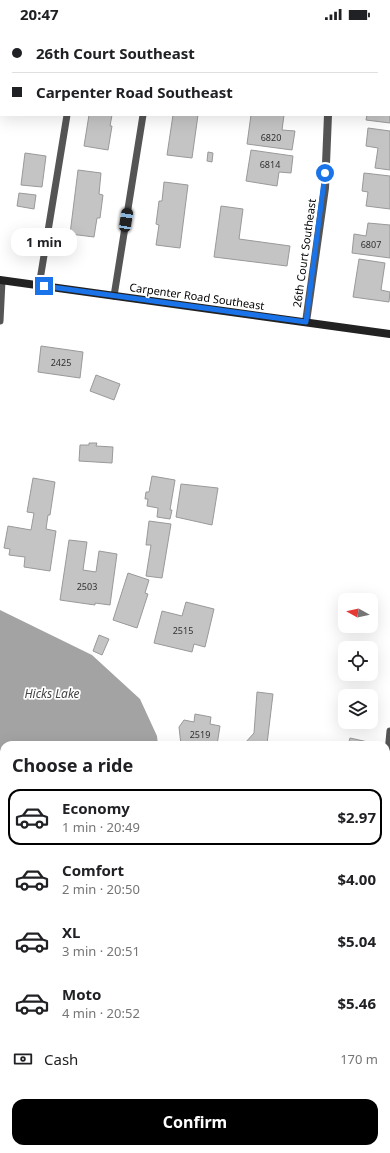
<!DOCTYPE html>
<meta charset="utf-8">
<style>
:root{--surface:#fff;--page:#f6f6f6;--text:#202124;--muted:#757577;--line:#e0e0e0;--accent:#000}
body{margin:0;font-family:"Noto Sans",sans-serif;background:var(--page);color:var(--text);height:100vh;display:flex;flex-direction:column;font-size:15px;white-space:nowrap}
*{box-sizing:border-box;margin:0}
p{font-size:13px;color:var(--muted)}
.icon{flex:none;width:22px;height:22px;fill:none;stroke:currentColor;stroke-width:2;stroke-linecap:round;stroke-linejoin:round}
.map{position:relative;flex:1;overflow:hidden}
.sheet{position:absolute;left:0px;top:713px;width:390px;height:412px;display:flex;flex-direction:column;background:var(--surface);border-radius:12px 12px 0 0;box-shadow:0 4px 16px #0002}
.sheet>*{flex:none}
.guide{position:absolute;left:0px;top:0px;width:390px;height:88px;box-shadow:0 4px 16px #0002;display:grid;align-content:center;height:88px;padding:0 12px;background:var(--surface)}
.needle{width:26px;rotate:278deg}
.tools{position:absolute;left:338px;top:565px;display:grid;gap:8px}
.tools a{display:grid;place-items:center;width:40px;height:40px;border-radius:8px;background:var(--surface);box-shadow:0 4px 16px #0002;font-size:20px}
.end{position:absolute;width:18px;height:18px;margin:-9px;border:5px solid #1a73e8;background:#fff;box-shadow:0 0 0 2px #fff}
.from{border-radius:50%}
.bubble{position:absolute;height:28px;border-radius:12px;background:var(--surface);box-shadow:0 4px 16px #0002;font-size:13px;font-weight:700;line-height:28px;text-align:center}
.car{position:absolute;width:12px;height:24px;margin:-12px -6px;border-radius:5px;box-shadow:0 0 3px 1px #0007;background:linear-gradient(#222 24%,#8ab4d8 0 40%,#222 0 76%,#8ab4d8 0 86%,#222 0)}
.guide b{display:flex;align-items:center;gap:14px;height:38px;font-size:15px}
.guide b+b{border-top:1px solid var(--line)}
.guide i{width:10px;height:10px;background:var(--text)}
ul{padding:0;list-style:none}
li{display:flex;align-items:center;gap:12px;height:56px;margin:0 8px 6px;padding:0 4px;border:2px solid transparent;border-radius:12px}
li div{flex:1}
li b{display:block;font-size:15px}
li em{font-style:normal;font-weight:700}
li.selected{border-color:var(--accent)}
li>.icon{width:36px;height:36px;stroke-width:1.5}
h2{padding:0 12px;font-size:18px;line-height:48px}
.pay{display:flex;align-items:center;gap:10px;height:44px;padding:0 12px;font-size:15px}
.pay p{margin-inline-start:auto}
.cta{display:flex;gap:8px;margin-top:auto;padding:8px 12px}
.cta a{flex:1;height:46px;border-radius:12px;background:var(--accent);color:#fff;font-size:16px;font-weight:700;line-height:46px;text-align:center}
.status{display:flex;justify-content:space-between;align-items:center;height:28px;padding:0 20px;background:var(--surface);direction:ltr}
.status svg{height:11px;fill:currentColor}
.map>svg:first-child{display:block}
.water{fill:#a3a3a3}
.building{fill:#c4c4c4;stroke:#999}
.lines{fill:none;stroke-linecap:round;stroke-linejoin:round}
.lane{stroke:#555;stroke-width:7}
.street{stroke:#555;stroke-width:8}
.secondary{stroke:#222;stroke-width:8}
.route{stroke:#1a73e8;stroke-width:5}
.labels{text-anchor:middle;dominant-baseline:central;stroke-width:3.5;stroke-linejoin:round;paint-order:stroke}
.number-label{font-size:9px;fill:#313131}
.street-label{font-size:11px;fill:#000;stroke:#fff}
.water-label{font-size:12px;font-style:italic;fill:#444;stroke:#fff}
</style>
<div class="status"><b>20:47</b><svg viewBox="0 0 49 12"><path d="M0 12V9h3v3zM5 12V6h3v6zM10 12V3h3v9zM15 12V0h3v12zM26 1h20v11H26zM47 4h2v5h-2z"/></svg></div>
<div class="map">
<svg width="390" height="1125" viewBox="0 0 390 1125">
<rect width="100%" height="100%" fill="#fff"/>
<polygon class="water" points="0,582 92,627 140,671 157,708 158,717 4,717 4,1121 331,1121 334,1125 0,1125"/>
<g class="building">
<polygon points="101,0 126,0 101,1"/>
<polygon points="185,0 211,0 185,1"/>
<polygon points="258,0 291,0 258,1"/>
<rect x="389" y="15" width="1" height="35"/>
<polygon points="389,60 390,95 366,92 367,87 389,87"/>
<polygon points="89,87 112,87 110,98 112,98 108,122 84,118"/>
<polygon points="173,87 198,87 192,130 167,127"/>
<polygon points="251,87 284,87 282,102 295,103 292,122 247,116"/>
<polygon points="368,100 390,103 390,142 375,140 378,120 366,118"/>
<polygon points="251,122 293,128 291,145 279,144 277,158 246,153"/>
<polygon points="208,124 213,125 212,134 207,133"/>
<polygon points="25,125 46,128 42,159 21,157"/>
<polygon points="78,142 101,145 99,166 103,167 100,190 97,190 94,209 70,206"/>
<polygon points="364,145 390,148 390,181 366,178 368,164 362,163"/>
<polygon points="164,154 188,157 180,220 156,217 159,197 156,196 159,173 162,173"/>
<polygon points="19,165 36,167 34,181 17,178"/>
<polygon points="221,178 243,181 239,211 290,218 287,238 214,229"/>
<polygon points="368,195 390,197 390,230 352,225 354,206 366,208"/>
<polygon points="359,231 385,235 381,262 390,264 389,274 353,269"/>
<polygon points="41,318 83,324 80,350 38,344"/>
<polygon points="96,347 120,356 114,372 90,363"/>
<polygon points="89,415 97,415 96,418 113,419 112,435 79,433 80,417 89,417"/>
<polygon points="152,448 175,452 170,482 172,482 170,491 157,489 158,480 147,478 148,471 145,471 146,464 149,464"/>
<polygon points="33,450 55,454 50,487 48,487 46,501 56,503 50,543 24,539 25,529 9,527 10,521 4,520 8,498 31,502 34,485 27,484"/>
<polygon points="181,456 218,460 212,497 176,489"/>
<polygon points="149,493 171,496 162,550 146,548 151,517 146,517"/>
<polygon points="69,512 87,514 83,542 96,544 99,523 117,526 110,577 95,575 95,577 60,572"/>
<polygon points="128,545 149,552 145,565 148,566 137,600 113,592"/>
<polygon points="186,574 214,581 205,619 194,616 192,624 154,615 162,583 182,588"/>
<polygon points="99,607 109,611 102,627 93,623"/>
<polygon points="257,664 273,666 267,716 248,717 245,715 254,705"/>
<polygon points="195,686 211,689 210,696 220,698 217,717 199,715 199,717 181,717 179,699 184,692 194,694"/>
<polygon points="350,710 368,714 367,717 348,717"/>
<polygon points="386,1060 390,1061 390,1102 386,1098"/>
</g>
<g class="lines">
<g class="lane">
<polyline points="79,1 79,0"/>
<polyline points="155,1 155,0"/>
<polyline points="39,258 67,87"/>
<polyline points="114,268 143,87"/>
<polyline points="0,293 2,253"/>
<polyline points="386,745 390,703"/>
<polyline points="386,991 390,991"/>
</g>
<g class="street">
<polyline points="338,1 338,0"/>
<polyline points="306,294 325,160 328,87"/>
</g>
<polyline class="secondary" points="0,252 390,306"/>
</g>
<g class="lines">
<polyline class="route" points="44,258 306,294 325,145"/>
</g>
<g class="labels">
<g class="number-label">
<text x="271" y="109">6820</text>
<text x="270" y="136">6814</text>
<text x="371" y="216">6807</text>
<text x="61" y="334">2425</text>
<text x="87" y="558">2503</text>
<text x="183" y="602">2515</text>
<text x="200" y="706">2519</text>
</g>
<g class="street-label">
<text transform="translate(304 225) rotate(-82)">26th Court Southeast</text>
<text transform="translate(197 268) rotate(8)">Carpenter Road Southeast</text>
</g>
<g class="water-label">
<text x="52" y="665">Hicks Lake</text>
</g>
</g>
</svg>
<div class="tools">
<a><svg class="needle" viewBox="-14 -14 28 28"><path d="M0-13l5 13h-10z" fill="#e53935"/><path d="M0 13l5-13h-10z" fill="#757577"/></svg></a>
<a><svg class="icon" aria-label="locate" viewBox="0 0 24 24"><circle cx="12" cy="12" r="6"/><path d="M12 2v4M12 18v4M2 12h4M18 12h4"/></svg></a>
<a><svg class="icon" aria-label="layers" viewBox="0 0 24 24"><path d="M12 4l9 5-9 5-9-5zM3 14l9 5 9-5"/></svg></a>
</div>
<i class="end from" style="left:325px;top:145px"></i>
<i class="end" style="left:44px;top:258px"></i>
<div class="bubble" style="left:11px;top:200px;width:66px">1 min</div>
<i class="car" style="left:126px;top:192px;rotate:9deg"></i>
<div class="guide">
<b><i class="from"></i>26th Court Southeast</b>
<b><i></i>Carpenter Road Southeast</b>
</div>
<section class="sheet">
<h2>Choose a ride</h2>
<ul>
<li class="selected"><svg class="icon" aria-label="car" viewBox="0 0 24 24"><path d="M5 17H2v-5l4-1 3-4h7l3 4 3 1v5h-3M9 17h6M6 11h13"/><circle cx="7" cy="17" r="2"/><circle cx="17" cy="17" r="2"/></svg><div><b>Economy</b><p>1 min · 20:49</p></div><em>$2.97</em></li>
<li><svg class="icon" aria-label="car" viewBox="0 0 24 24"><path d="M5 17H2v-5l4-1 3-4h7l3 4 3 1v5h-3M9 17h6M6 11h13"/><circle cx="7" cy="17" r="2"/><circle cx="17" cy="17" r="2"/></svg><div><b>Comfort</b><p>2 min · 20:50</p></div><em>$4.00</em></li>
<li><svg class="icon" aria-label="car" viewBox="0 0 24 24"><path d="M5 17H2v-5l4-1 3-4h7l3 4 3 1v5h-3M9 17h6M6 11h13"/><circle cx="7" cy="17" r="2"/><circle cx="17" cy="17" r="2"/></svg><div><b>XL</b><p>3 min · 20:51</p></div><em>$5.04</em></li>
<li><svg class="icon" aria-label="car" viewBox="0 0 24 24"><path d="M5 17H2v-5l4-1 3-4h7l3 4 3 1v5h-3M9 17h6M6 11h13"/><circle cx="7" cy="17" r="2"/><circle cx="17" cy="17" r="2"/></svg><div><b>Moto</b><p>4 min · 20:52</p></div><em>$5.46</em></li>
</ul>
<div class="pay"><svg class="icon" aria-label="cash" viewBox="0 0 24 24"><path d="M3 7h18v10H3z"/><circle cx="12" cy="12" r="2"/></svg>Cash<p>170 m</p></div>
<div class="cta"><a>Confirm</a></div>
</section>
</div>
